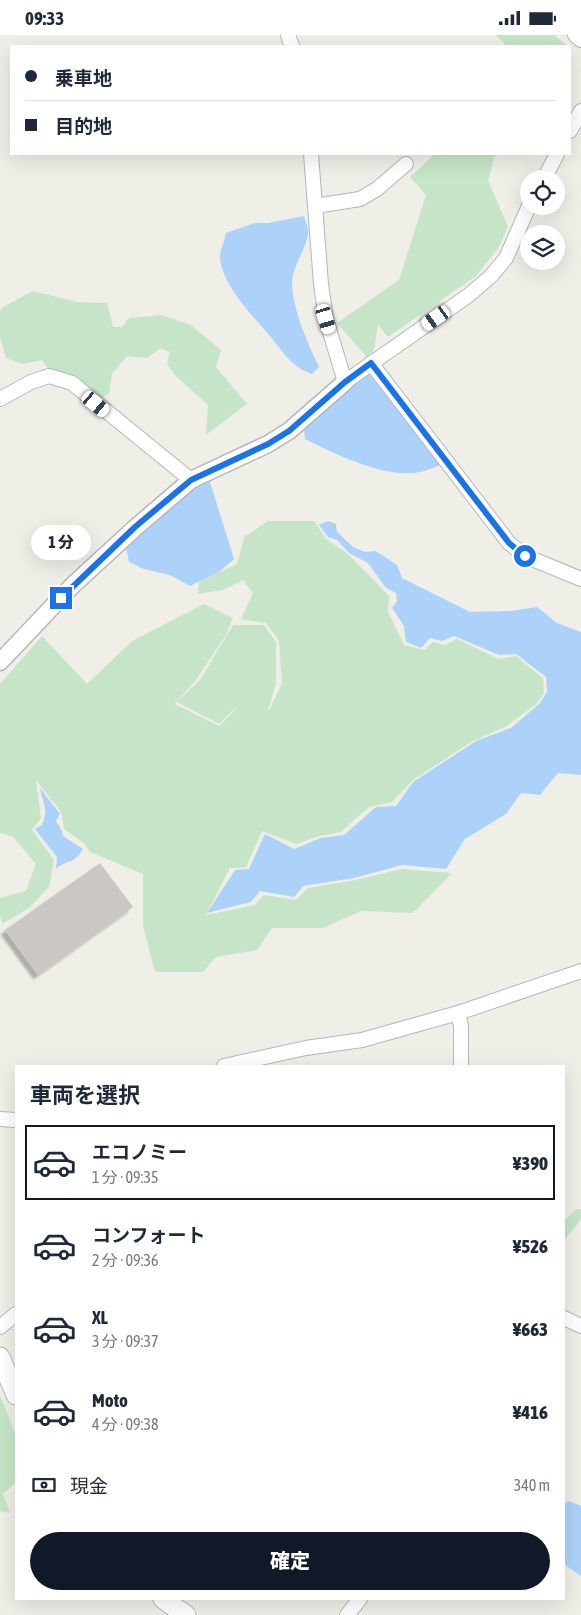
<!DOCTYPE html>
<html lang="ja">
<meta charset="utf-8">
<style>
:root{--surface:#fff;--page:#f6f6f7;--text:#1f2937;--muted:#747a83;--line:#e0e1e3;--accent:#111827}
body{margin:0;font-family:"Asap Condensed","Noto Sans JP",sans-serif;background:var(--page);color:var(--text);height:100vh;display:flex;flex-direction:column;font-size:19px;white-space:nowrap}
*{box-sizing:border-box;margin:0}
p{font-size:16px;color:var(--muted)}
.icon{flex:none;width:28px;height:28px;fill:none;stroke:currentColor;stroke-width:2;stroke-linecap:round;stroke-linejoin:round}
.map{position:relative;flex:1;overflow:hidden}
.panel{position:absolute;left:15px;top:1030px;width:550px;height:535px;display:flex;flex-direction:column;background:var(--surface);border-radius:0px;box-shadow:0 5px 20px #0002}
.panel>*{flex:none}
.top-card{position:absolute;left:10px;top:10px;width:561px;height:110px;border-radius:0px;box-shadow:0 5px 20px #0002;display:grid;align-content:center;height:110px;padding:0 15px;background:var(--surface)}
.controls{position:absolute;left:520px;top:135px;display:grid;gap:10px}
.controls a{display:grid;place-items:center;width:45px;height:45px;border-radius:50%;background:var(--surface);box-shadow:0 5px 20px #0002;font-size:25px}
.end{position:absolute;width:22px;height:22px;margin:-11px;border:6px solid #1a73e8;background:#fff;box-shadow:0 0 0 2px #fff}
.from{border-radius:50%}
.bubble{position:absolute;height:35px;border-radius:18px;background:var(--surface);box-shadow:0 5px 20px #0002;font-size:16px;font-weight:800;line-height:35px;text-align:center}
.car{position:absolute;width:15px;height:30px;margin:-15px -8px;border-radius:6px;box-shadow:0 0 4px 1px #0007;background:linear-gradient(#fff 24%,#345 0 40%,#fff 0 76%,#345 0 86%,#fff 0)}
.top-card b{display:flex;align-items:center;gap:18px;height:48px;font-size:19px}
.top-card b+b{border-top:1px solid var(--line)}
.top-card i{width:12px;height:12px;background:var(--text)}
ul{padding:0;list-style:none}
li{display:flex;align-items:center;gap:15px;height:75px;margin:0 10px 8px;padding:0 5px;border:2px solid transparent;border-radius:0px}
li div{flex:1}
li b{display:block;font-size:19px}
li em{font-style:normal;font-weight:800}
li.current{border-color:var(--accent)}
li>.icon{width:45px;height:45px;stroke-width:1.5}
h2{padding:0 15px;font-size:22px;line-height:60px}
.pay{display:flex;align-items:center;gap:12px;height:55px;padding:0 15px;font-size:19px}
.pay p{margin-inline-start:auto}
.primary-button{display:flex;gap:10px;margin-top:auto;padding:10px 15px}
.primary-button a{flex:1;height:58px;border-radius:30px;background:var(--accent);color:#fff;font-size:20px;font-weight:800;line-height:58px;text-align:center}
.status{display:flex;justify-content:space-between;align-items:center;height:35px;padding:0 25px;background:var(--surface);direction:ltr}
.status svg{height:14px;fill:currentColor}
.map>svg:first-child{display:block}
.green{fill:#c6e5c8}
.water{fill:#add2f9}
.building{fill:#cbc8c4;filter:url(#shadow)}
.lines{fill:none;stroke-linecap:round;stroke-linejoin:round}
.minor-casing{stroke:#b4b6ba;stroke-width:16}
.tertiary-casing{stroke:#b4b6ba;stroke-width:19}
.secondary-casing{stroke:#b5b8bd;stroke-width:21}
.minor{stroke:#fff;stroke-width:14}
.tertiary{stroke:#fff;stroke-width:16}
.secondary{stroke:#fff;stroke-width:19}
.route{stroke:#1a73e8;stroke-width:6}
</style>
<div class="status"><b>09:33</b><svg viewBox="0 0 49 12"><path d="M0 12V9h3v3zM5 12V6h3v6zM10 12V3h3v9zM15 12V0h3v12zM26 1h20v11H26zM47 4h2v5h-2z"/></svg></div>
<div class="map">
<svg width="581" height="1580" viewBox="0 0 581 1580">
<defs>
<filter id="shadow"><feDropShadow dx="-4.5" dy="4.5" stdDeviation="1" flood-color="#0004"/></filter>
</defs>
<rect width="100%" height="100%" fill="#efeee7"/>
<g class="green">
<polygon points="496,0 554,0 568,11 504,11 504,8"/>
<polygon points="435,119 498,119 494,122 488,146 508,191 499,212 476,241 388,302 378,290 374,315 367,322 337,288 399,245 426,160 410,142"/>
<polygon points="33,256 77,267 107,268 113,292 122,292 129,283 162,280 191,290 221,315 216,332 247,369 206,400 208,370 176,341 167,329 170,317 160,313 147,323 127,321 112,339 109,359 99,364 78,343 49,335 42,325 23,329 6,323 0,302 0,276 3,272"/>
<polygon points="268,486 314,486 326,504 348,519 389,561 388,577 404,610 424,615 433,607 445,610 457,604 499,624 516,621 543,643 544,658 535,670 505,692 471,707 413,745 392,767 369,772 341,797 319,801 297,809 262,796 246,832 230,833 206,880 255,870 264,860 296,865 308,853 356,845 401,834 452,838 413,878 361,876 323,893 272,893 257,915 216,922 203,937 155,937 143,891 143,839 90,817 84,808 64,794 61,777 36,745 41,783 32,795 54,825 49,852 29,873 2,889 0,880 0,863 26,856 36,829 13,802 0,798 0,649 42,601 87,649 132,606 204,569 233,583 226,600 195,646 175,669 219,691 236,674 235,673 219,689 177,667 200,645 233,590 264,590 276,607 276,649 268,675 270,674 282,648 279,606 266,588 241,584 253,558 243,545 223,555 198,559 199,547 237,529 244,502"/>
<polygon points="576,1174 581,1175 581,1184 564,1206 564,1186"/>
<polygon points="0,1360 16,1402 16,1447 3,1459 10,1478 0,1476"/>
</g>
<g class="water">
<path d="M 304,181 C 305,185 308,191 308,196 C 309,210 293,229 292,247 C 292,273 308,309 319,332 L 312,339 C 309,338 305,336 301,334 C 289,327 279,312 270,301 C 252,280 223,251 220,223 C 219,219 225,204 226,198 L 255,188 L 268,188 Z"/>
<path d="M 365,339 L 376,342 L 442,429 C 435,432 427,436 420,437 C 384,444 336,419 305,404 L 304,394 Z"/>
<polygon points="209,444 234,524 219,537 190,551 170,540 144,534 129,527 126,512 143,498 164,477"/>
<polygon points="328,486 336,489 337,497 353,512 365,517 376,516 397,530 402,543 470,577 511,576 537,572 557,588 581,597 581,740 558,738 540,760 521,758 506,779 465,804 446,834 402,830 354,843 303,851 294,862 260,856 251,867 207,878 235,835 249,834 265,799 294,814 321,803 344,800 376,772 396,771 413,747 476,706 511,693 539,669 547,657 546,642 516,619 499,620 454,601 442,606 430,603 421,613 406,607 404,591 392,573 397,566 396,558 386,553 368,528 349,518 337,505 328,502 319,490"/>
<path d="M 40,753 L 60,779 L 56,786 L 62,796 L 63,801 L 83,814 C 73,831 68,823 56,834 L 57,822 L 35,794 L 42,790 C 49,774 43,769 40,753 Z"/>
<polygon points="569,1466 581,1471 581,1541 564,1529 564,1469"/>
</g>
<polygon class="building" points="100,828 133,872 38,940 5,895"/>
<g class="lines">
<defs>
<g id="minor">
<polyline points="288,0 292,11"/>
<polyline points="575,0 581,5"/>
<polyline points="570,96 581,76"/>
<polyline points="311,119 321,249 326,284 345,347 469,260 491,241 506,223 529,171"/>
<polyline points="544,144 557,119"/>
<polyline points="315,171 360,164 377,154 406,129"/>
<polyline points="371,328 509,508 525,521 581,544"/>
<polyline points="0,364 31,347 49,341 72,348 191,445"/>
<polyline points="458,978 461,991 461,1031"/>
<polyline points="224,1031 306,1013 362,1005 458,978 581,936"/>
<polyline points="0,1084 16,1085"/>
<polyline points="564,1283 581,1291"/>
<polyline points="0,1292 16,1279"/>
<polyline points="347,1580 360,1564"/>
</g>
<polyline id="tertiary" points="0,627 73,550 135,493 191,445 268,409 289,396 345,347"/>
<g id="secondary">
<polyline points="0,1322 16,1360"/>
<polyline points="163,1564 186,1580"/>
</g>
</defs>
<use href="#minor" class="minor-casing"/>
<use href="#tertiary" class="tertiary-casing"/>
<use href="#secondary" class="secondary-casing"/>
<use href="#minor" class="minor"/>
<use href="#tertiary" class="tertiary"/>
<use href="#secondary" class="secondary"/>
</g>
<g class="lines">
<polyline class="route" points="61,563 135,492 191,445 268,409 289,396 345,347 371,328 509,508 525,521"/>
</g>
</svg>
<div class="controls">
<a><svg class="icon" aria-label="locate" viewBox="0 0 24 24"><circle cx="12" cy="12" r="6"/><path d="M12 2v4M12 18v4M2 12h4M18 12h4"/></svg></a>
<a><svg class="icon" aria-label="layers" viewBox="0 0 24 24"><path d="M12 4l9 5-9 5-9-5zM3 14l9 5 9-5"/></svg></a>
</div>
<i class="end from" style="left:525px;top:521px"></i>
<i class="end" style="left:61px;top:563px"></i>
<div class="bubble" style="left:31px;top:490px;width:60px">1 分</div>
<i class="car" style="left:436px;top:283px;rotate:235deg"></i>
<i class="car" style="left:326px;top:284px;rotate:163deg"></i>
<i class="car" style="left:96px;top:369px;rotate:130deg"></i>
<div class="top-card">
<b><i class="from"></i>乗車地</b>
<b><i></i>目的地</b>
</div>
<section class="panel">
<h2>車両を選択</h2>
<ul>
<li class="current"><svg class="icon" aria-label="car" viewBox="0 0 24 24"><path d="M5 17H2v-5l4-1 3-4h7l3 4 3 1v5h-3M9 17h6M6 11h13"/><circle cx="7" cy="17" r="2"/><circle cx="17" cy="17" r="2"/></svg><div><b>エコノミー</b><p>1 分 · 09:35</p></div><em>¥390</em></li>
<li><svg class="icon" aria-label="car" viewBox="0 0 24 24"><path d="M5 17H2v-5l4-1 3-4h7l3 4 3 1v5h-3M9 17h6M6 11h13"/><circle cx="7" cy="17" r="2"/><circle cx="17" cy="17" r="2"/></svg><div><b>コンフォート</b><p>2 分 · 09:36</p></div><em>¥526</em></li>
<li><svg class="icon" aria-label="car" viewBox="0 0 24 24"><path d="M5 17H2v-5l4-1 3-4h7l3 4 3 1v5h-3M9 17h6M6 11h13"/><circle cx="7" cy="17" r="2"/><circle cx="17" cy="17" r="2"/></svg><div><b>XL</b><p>3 分 · 09:37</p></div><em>¥663</em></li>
<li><svg class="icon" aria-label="car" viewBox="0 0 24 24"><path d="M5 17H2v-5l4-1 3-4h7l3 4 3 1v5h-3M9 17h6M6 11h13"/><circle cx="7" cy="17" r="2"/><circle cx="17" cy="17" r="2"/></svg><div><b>Moto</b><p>4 分 · 09:38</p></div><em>¥416</em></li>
</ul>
<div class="pay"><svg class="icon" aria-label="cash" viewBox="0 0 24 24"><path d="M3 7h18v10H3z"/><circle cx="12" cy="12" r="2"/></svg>現金<p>340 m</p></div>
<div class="primary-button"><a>確定</a></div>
</section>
</div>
